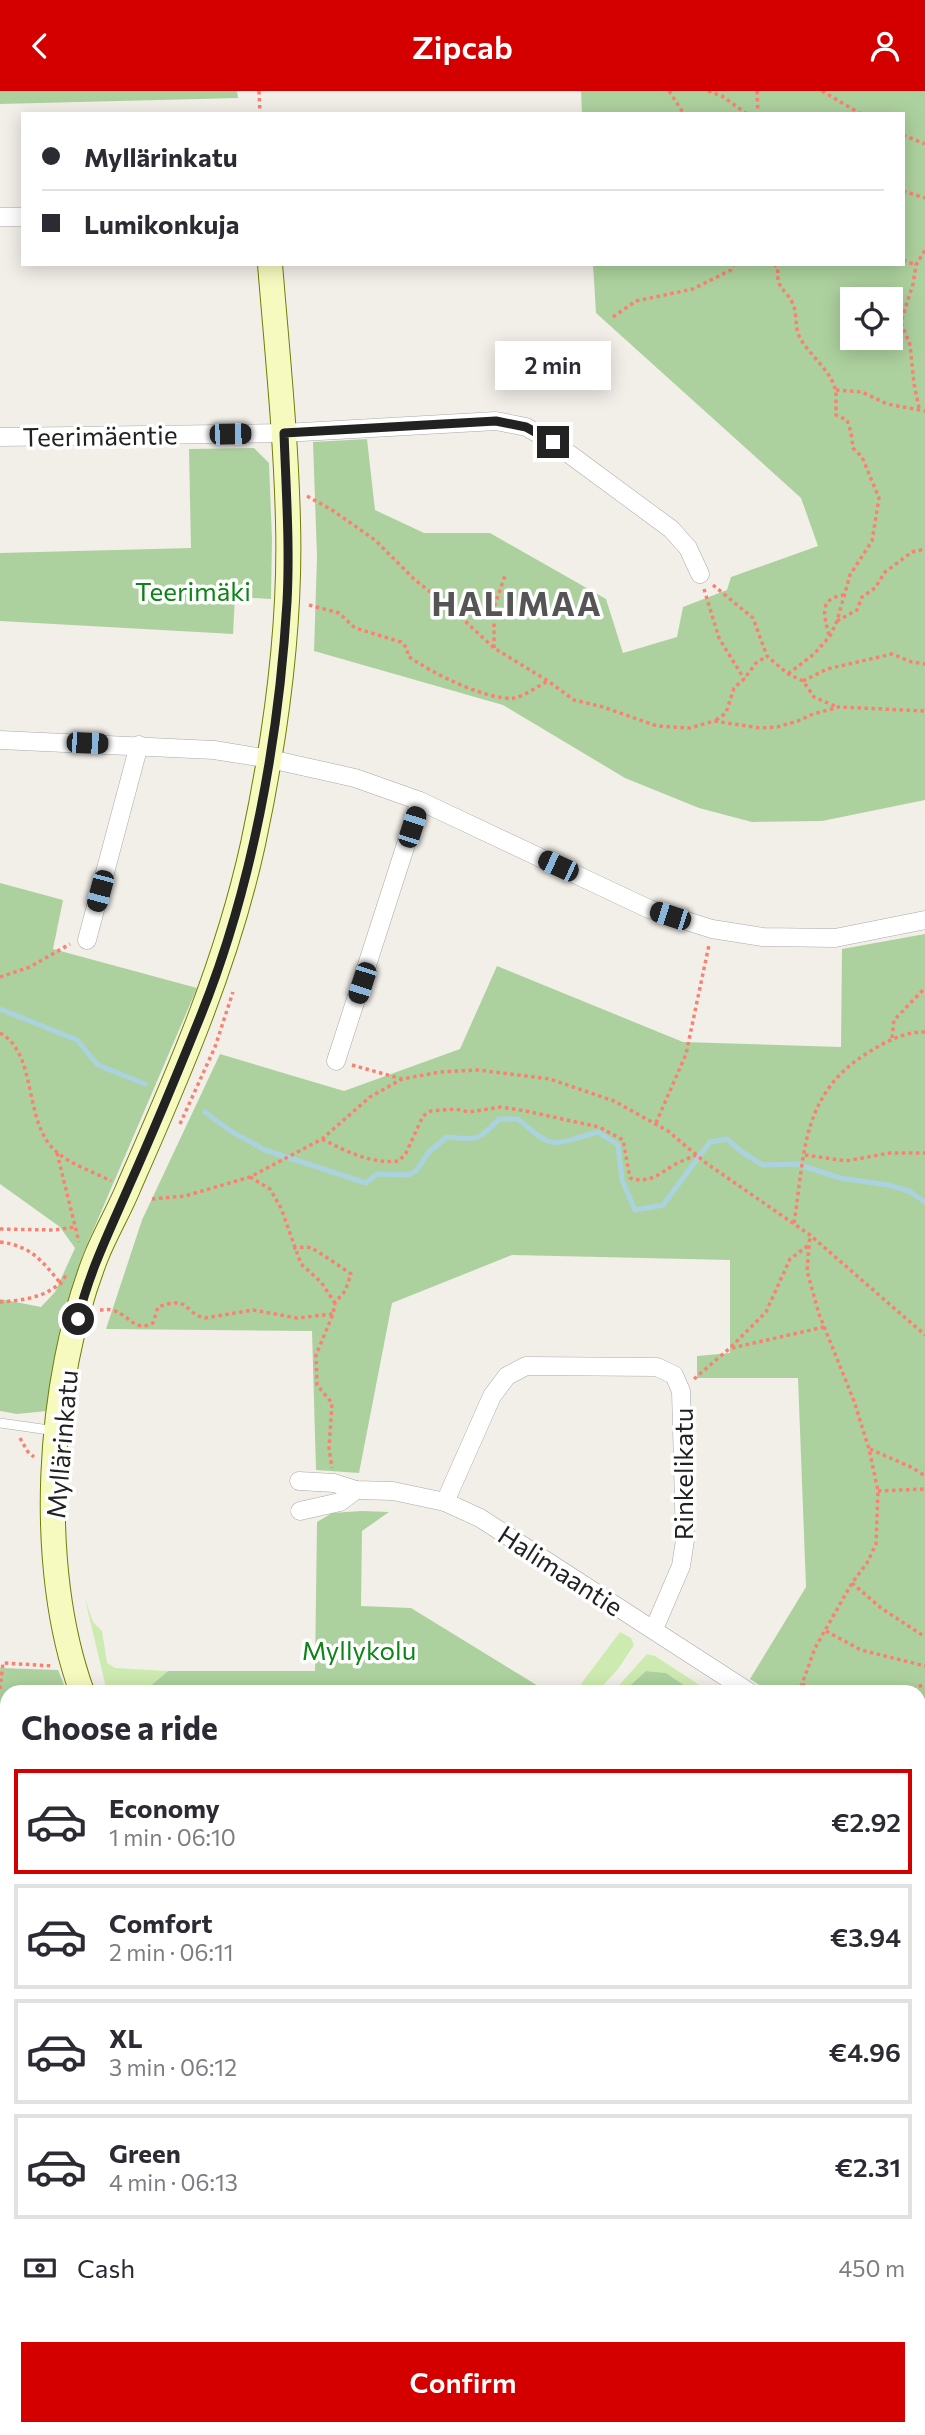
<!DOCTYPE html>
<meta charset="utf-8">
<style>
:root{--surface:#fff;--page:#f7f7f7;--text:#2b2b33;--muted:#7c7c81;--line:#e1e1e2;--accent:#d40000}
body{margin:0;font-family:Commissioner,sans-serif;background:var(--page);color:var(--text);height:100vh;display:flex;flex-direction:column;font-size:26px;white-space:nowrap}
*{box-sizing:border-box;margin:0}
p{font-size:23px;color:var(--muted)}
.icon{flex:none;width:38px;height:38px;fill:none;stroke:currentColor;stroke-width:2;stroke-linecap:round;stroke-linejoin:round}
.map{position:relative;flex:1;overflow:hidden}
.sheet{position:absolute;left:0px;top:1594px;width:926px;height:751px;display:flex;flex-direction:column;background:var(--surface);border-radius:21px 21px 0 0;box-shadow:0 4px 18px #0003}
.sheet>*{flex:none}
.top-card{position:absolute;left:21px;top:21px;width:884px;height:154px;border-radius:0px;box-shadow:0 4px 18px #0003;display:grid;align-content:center;height:154px;padding:0 21px;background:var(--surface)}
.controls{position:absolute;left:840px;top:196px;display:grid;gap:14px}
.controls a{display:grid;place-items:center;width:63px;height:63px;border-radius:0px;background:var(--surface);box-shadow:0 4px 18px #0003;font-size:35px}
.end{position:absolute;width:32px;height:32px;margin:-16px;border:9px solid #222;background:#fff;box-shadow:0 0 0 4px #fff}
.from{border-radius:50%}
.bubble{position:absolute;height:49px;border-radius:0px;background:var(--surface);box-shadow:0 4px 18px #0003;font-size:23px;font-weight:600;line-height:49px;text-align:center}
.car{position:absolute;width:21px;height:42px;margin:-21px -10px;border-radius:9px;box-shadow:0 0 5px 2px #0007;background:linear-gradient(#222 24%,#8ab4d8 0 40%,#222 0 76%,#8ab4d8 0 86%,#222 0)}
.top-card b{display:flex;align-items:center;gap:24px;height:66px;font-size:26px}
.top-card b+b{border-top:2px solid var(--line)}
.top-card i{width:18px;height:18px;background:var(--text)}
ul{padding:0;list-style:none}
li{display:flex;align-items:center;gap:21px;height:105px;margin:0 14px 10px;padding:0 7px;border:4px solid var(--line);border-radius:0px}
li div{flex:1}
li b{display:block;font-size:26px}
li em{font-style:normal;font-weight:600}
li.current{border-color:var(--accent)}
li>.icon{width:63px;height:63px;stroke-width:1.5}
h2{padding:0 21px;font-size:32px;line-height:84px}
.pay{display:flex;align-items:center;gap:18px;height:77px;padding:0 21px;font-size:26px}
.pay p{margin-inline-start:auto}
.primary-button{display:flex;gap:14px;margin-top:auto;padding:14px 21px}
.primary-button a{flex:1;height:80px;border-radius:0px;background:var(--accent);color:#fff;font-size:28px;font-weight:600;line-height:80px;text-align:center}
header{display:flex;justify-content:space-between;align-items:center;height:91px;padding:0 21px;background:var(--accent);color:#fff;font-size:32px;font-weight:600}
.map>svg:first-child{display:block}
.grass{fill:#cdebb0}
.forest{fill:#add19e;fill-rule:evenodd}
.lines{fill:none;stroke-linecap:round;stroke-linejoin:round}
.stream{stroke:#aad3df;stroke-width:5}
.lane-casing{stroke:#a9a9a9;stroke-width:10}
.street-casing{stroke:#a9a9a9;stroke-width:19}
.secondary-casing{stroke:#707d05;stroke-width:26}
.path{stroke:#fa8072;stroke-width:3.5;stroke-dasharray:3.5 3.5;stroke-linecap:butt}
.lane{stroke:#fff;stroke-width:9}
.street{stroke:#fff;stroke-width:18}
.secondary{stroke:#f7fabf;stroke-width:24}
.route{stroke:#222;stroke-width:9}
.labels{text-anchor:middle;dominant-baseline:central;stroke-width:7;stroke-linejoin:round;paint-order:stroke}
.street-label{font-size:26px;fill:#222;stroke:#fff}
.park-label{font-size:26px;fill:#0c8416;stroke:#fff}
.district-label{font-size:33px;font-weight:bold;letter-spacing:2px;fill:#555;stroke:#fff}
</style>
<header><svg class="icon" aria-label="back" viewBox="0 0 24 24"><path d="M15 5l-7 7 7 7"/></svg>Zipcab<svg class="icon" aria-label="person" viewBox="0 0 24 24"><circle cx="12" cy="8" r="4"/><path d="M4 21q1-7 8-7t8 7"/></svg></header>
<div class="map">
<svg width="925" height="2344" viewBox="0 0 925 2344">
<rect width="100%" height="100%" fill="#f2efe9"/>
<g class="grass">
<polygon points="85,1508 93,1531 102,1540 107,1572 115,1577 168,1580 148,1597 147,1601 107,1601"/>
<polygon points="620,1541 631,1547 634,1554 618,1578 597,1601 575,1601"/>
<polygon points="647,1563 655,1565 710,1601 694,1601 666,1582 646,1580 623,1601 613,1601"/>
<polygon points="925,1859 925,2025 919,1993 919,1867"/>
</g>
<g class="forest">
<polygon points="0,0 237,0 238,7 0,13"/>
<path d="M 581,0 L 925,0 L 925,709 L 822,730 L 752,731 L 699,717 L 625,687 L 503,614 L 314,560 L 317,466 L 313,351 L 367,348 L 375,419 L 424,442 L 490,442 L 606,508 L 623,562 L 677,546 L 683,516 L 727,499 L 731,486 L 818,455 L 801,407 L 596,222 L 593,173 L 903,173 L 903,23 L 582,23 ZM 891,208 L 891,247 L 852,247 L 852,208 Z"/>
<polygon points="254,357 269,372 272,448 271,508 235,506 233,543 0,530 0,462 191,457 189,358"/>
<polygon points="0,792 63,809 53,858 197,897 83,1163 62,1242 47,1320 17,1323 0,1320 0,1208 41,1216 55,1201 75,1157 60,1136 0,1093"/>
<polygon points="925,843 925,1704 919,1700 919,1601 770,1601 750,1588 806,1496 798,1287 697,1287 697,1265 730,1262 730,1169 512,1164 392,1212 359,1382 316,1379 312,1240 106,1238 142,1129 220,963 344,1000 460,958 497,875 683,951 841,956 842,858"/>
<polygon points="362,1420 389,1421 362,1440 361,1515 411,1517 548,1601 147,1601 148,1597 168,1580 315,1580 317,1431 332,1422"/>
<polygon points="0,1577 58,1579 67,1601 7,1601 7,1715 0,1715"/>
<polygon points="646,1580 666,1582 694,1601 623,1601"/>
<polygon points="919,1742 925,1746 925,1859 919,1867"/>
<polygon points="0,1821 7,1821 7,2021 0,2020"/>
<polygon points="919,1993 925,2025 925,2240 919,2242"/>
<rect x="270" y="2338" width="49" height="6"/>
<polygon points="449,2338 484,2338 488,2344 449,2344"/>
<polygon points="689,2338 834,2338 835,2344 686,2344"/>
</g>
<g class="lines">
<g class="stream">
<polyline points="0,918 77,949 98,974 145,993"/>
<path d="M 205,1021 L 229,1039 L 265,1059 L 366,1092 L 377,1083 L 408,1084 L 416,1080 L 429,1061 L 447,1046 C 477,1049 478,1050 499,1028 L 518,1028 C 555,1061 553,1053 598,1041 L 618,1054 L 622,1089 L 635,1119 L 663,1114 L 710,1051 L 727,1048 L 742,1061 L 763,1074 L 797,1073 L 840,1087 L 888,1094 L 909,1100 L 925,1111"/>
</g>
<defs>
<polyline id="lane" points="0,1332 56,1340"/>
<g id="street">
<polyline points="0,126 23,126"/>
<polyline points="0,346 284,342 496,330 526,336 553,351 671,438 688,457 700,483"/>
<polyline points="0,649 214,659 270,668 355,687 420,710 649,818 712,838 763,846 835,847 925,829"/>
<polyline points="87,849 139,654"/>
<polyline points="336,970 420,710"/>
<polyline points="299,1390 334,1392 356,1399 393,1400 445,1411 480,1427 749,1601"/>
<polyline points="445,1411 492,1305 507,1285 526,1275 657,1276 674,1284 681,1300 685,1449 681,1475 654,1538"/>
<polyline points="300,1420 340,1411 356,1399"/>
<polyline points="919,1714 925,1719"/>
<polyline points="0,2037 7,2038"/>
<polyline points="74,2338 74,2344"/>
<polyline points="553,2344 557,2338"/>
</g>
<g id="secondary">
<path d="M 82,1601 C 36,1475 47,1291 96,1166 C 106,1141 120,1118 130,1093 C 179,982 227,872 253,753 C 275,650 291,536 288,431 C 286,345 277,259 270,173"/>
<polyline points="919,2306 925,2297"/>
<polyline points="891,2344 895,2338"/>
</g>
</defs>
<use href="#lane" class="lane-casing"/>
<use href="#street" class="street-casing"/>
<use href="#secondary" class="secondary-casing"/>
<g class="path">
<polyline points="259,0 260,23"/>
<polyline points="669,0 684,23"/>
<polyline points="708,0 722,5 747,23"/>
<polyline points="757,0 758,23"/>
<polyline points="822,0 861,23"/>
<polyline points="903,44 925,53"/>
<polyline points="903,100 925,107"/>
<polyline points="903,169 916,174"/>
<path d="M 774,173 L 778,177 C 776,198 784,196 792,211 C 798,222 794,236 800,247 C 810,265 833,281 836,302 C 836,309 836,317 836,324 L 847,329 L 851,341 L 853,357 L 862,366 L 879,407 L 872,450 L 850,484 L 837,530 L 830,545 L 814,563 L 788,583"/>
<polyline points="613,226 636,210 693,198 731,179 734,173"/>
<polyline points="836,299 862,301 887,313 925,320"/>
<polyline points="919,317 914,293 910,254 901,231 913,193 916,174 925,159"/>
<polyline points="307,405 332,419 375,449 414,488 453,519 494,557 548,590 574,609 603,616 657,635 690,637 714,630 760,637 777,636 798,630 813,623 839,616 925,620"/>
<polyline points="713,494 753,527 767,565 788,583 803,590 814,606 837,616"/>
<polyline points="704,498 719,547 744,588"/>
<path d="M 309,514 L 339,522 L 355,537 L 401,551 L 407,557 L 408,565 C 430,581 487,610 514,607 C 525,605 538,595 548,590"/>
<polyline points="837,530 857,519 862,506 875,497 885,481 912,461 925,458"/>
<path d="M 829,544 C 824,524 818,507 845,504"/>
<polyline points="494,557 494,516 506,482"/>
<polyline points="803,590 827,578 892,563 912,571 925,573"/>
<polyline points="716,629 726,622 734,597 744,588 756,572 767,565"/>
<polyline points="0,886 30,876 70,853"/>
<path d="M 0,942 C 39,963 22,1034 58,1062 C 72,1074 94,1081 111,1090"/>
<polyline points="892,947 894,929 925,897"/>
<polyline points="352,974 402,988"/>
<polyline points="656,1032 686,963 709,854"/>
<polyline points="180,1033 215,956 233,901"/>
<path d="M 322,1048 C 348,1061 370,1073 399,1070 L 406,1062 L 423,1025 L 431,1020 L 455,1018 L 469,1021 L 501,1016 L 526,1020 L 599,1036 L 623,1049 L 630,1087 C 649,1093 659,1083 674,1074 C 681,1070 689,1067 696,1064"/>
<polyline points="57,1062 79,1151"/>
<polyline points="805,1064 846,1070 890,1062 925,1062"/>
<polyline points="250,1086 270,1098 281,1117 301,1173 321,1191 335,1212"/>
<polyline points="152,1108 185,1105 250,1086 322,1048 370,1006 402,988 440,981 478,979 550,988 614,1010 668,1040 706,1072 810,1144 925,1244"/>
<path d="M 794,1132 C 805,1062 801,1002 869,961 C 887,950 904,941 925,941"/>
<polyline points="0,1138 54,1139 76,1136"/>
<path d="M 0,1151 C 32,1155 42,1170 62,1194"/>
<path d="M 293,1157 C 299,1157 306,1155 311,1157 C 316,1159 347,1180 351,1183 L 345,1200 L 335,1212 L 333,1223 L 316,1264 L 317,1294 L 332,1312 L 329,1357 L 332,1377"/>
<path d="M 0,1211 C 25,1209 53,1206 67,1183"/>
<path d="M 100,1219 C 104,1219 108,1218 112,1219 C 129,1223 134,1242 153,1232 L 158,1216 C 191,1204 183,1222 205,1227 L 253,1219 L 297,1227 L 333,1223"/>
<polyline points="732,1257 824,1236"/>
<polyline points="694,1288 730,1257 766,1221 790,1168 809,1154"/>
<polyline points="20,1347 28,1361 34,1366"/>
<polyline points="870,1358 913,1377 925,1385"/>
<polyline points="878,1400 925,1398"/>
<polyline points="852,1492 881,1517 925,1546"/>
<polyline points="826,1540 861,1559 925,1575"/>
<polyline points="802,1593 817,1601"/>
<polyline points="0,1598 3,1572 53,1575"/>
<polyline points="796,1601 802,1593 815,1557 852,1492 867,1472 876,1453 878,1400 869,1358 854,1310 819,1223 807,1180 810,1144"/>
<polyline points="906,1601 925,1593"/>
<polyline points="919,1632 925,1631"/>
<polyline points="919,1764 925,1759"/>
<polyline points="0,1950 7,1953"/>
<polyline points="919,2136 925,2134"/>
<polyline points="919,2250 925,2247"/>
<polyline points="919,2263 925,2255"/>
<polyline points="25,2338 25,2344"/>
<polyline points="841,2338 842,2344"/>
<polyline points="765,2344 765,2338"/>
</g>
<use href="#lane" class="lane"/>
<use href="#street" class="street"/>
<use href="#secondary" class="secondary"/>
</g>
<g class="lines">
<path class="route" d="M 78,1228 C 89,1181 110,1139 129,1095 C 154,1039 178,981 201,924 C 252,797 279,648 287,511 C 290,455 286,398 284,342 L 496,330 L 526,336 L 553,351"/>
</g>
<g class="labels">
<g class="street-label">
<text transform="translate(100 344) rotate(-1)">Teerimäentie</text>
<text transform="translate(61 1353) rotate(-85)">Myllärinkatu</text>
<text transform="translate(682 1383) rotate(-90)">Rinkelikatu</text>
<text transform="translate(561 1479) rotate(33)">Halimaantie</text>
</g>
<g class="park-label">
<text x="193" y="499">Teerimäki</text>
<text x="359" y="1558">Myllykolu</text>
</g>
<g class="district-label">
<text x="517" y="511">HALIMAA</text>
</g>
</g>
</svg>
<div class="controls">
<a><svg class="icon" aria-label="locate" viewBox="0 0 24 24"><circle cx="12" cy="12" r="6"/><path d="M12 2v4M12 18v4M2 12h4M18 12h4"/></svg></a>
</div>
<i class="end from" style="left:78px;top:1228px"></i>
<i class="end" style="left:553px;top:351px"></i>
<div class="bubble" style="left:495px;top:250px;width:116px">2 min</div>
<i class="car" style="left:230px;top:343px;rotate:89deg"></i>
<i class="car" style="left:87px;top:652px;rotate:92deg"></i>
<i class="car" style="left:412px;top:736px;rotate:18deg"></i>
<i class="car" style="left:558px;top:775px;rotate:295deg"></i>
<i class="car" style="left:100px;top:800px;rotate:195deg"></i>
<i class="car" style="left:670px;top:825px;rotate:288deg"></i>
<i class="car" style="left:362px;top:892px;rotate:198deg"></i>
<div class="top-card">
<b><i class="from"></i>Myllärinkatu</b>
<b><i></i>Lumikonkuja</b>
</div>
<section class="sheet">
<h2>Choose a ride</h2>
<ul>
<li class="current"><svg class="icon" aria-label="car" viewBox="0 0 24 24"><path d="M5 17H2v-5l4-1 3-4h7l3 4 3 1v5h-3M9 17h6M6 11h13"/><circle cx="7" cy="17" r="2"/><circle cx="17" cy="17" r="2"/></svg><div><b>Economy</b><p>1 min · 06:10</p></div><em>€2.92</em></li>
<li><svg class="icon" aria-label="car" viewBox="0 0 24 24"><path d="M5 17H2v-5l4-1 3-4h7l3 4 3 1v5h-3M9 17h6M6 11h13"/><circle cx="7" cy="17" r="2"/><circle cx="17" cy="17" r="2"/></svg><div><b>Comfort</b><p>2 min · 06:11</p></div><em>€3.94</em></li>
<li><svg class="icon" aria-label="car" viewBox="0 0 24 24"><path d="M5 17H2v-5l4-1 3-4h7l3 4 3 1v5h-3M9 17h6M6 11h13"/><circle cx="7" cy="17" r="2"/><circle cx="17" cy="17" r="2"/></svg><div><b>XL</b><p>3 min · 06:12</p></div><em>€4.96</em></li>
<li><svg class="icon" aria-label="car" viewBox="0 0 24 24"><path d="M5 17H2v-5l4-1 3-4h7l3 4 3 1v5h-3M9 17h6M6 11h13"/><circle cx="7" cy="17" r="2"/><circle cx="17" cy="17" r="2"/></svg><div><b>Green</b><p>4 min · 06:13</p></div><em>€2.31</em></li>
</ul>
<div class="pay"><svg class="icon" aria-label="cash" viewBox="0 0 24 24"><path d="M3 7h18v10H3z"/><circle cx="12" cy="12" r="2"/></svg>Cash<p>450 m</p></div>
<div class="primary-button"><a>Confirm</a></div>
</section>
</div>
